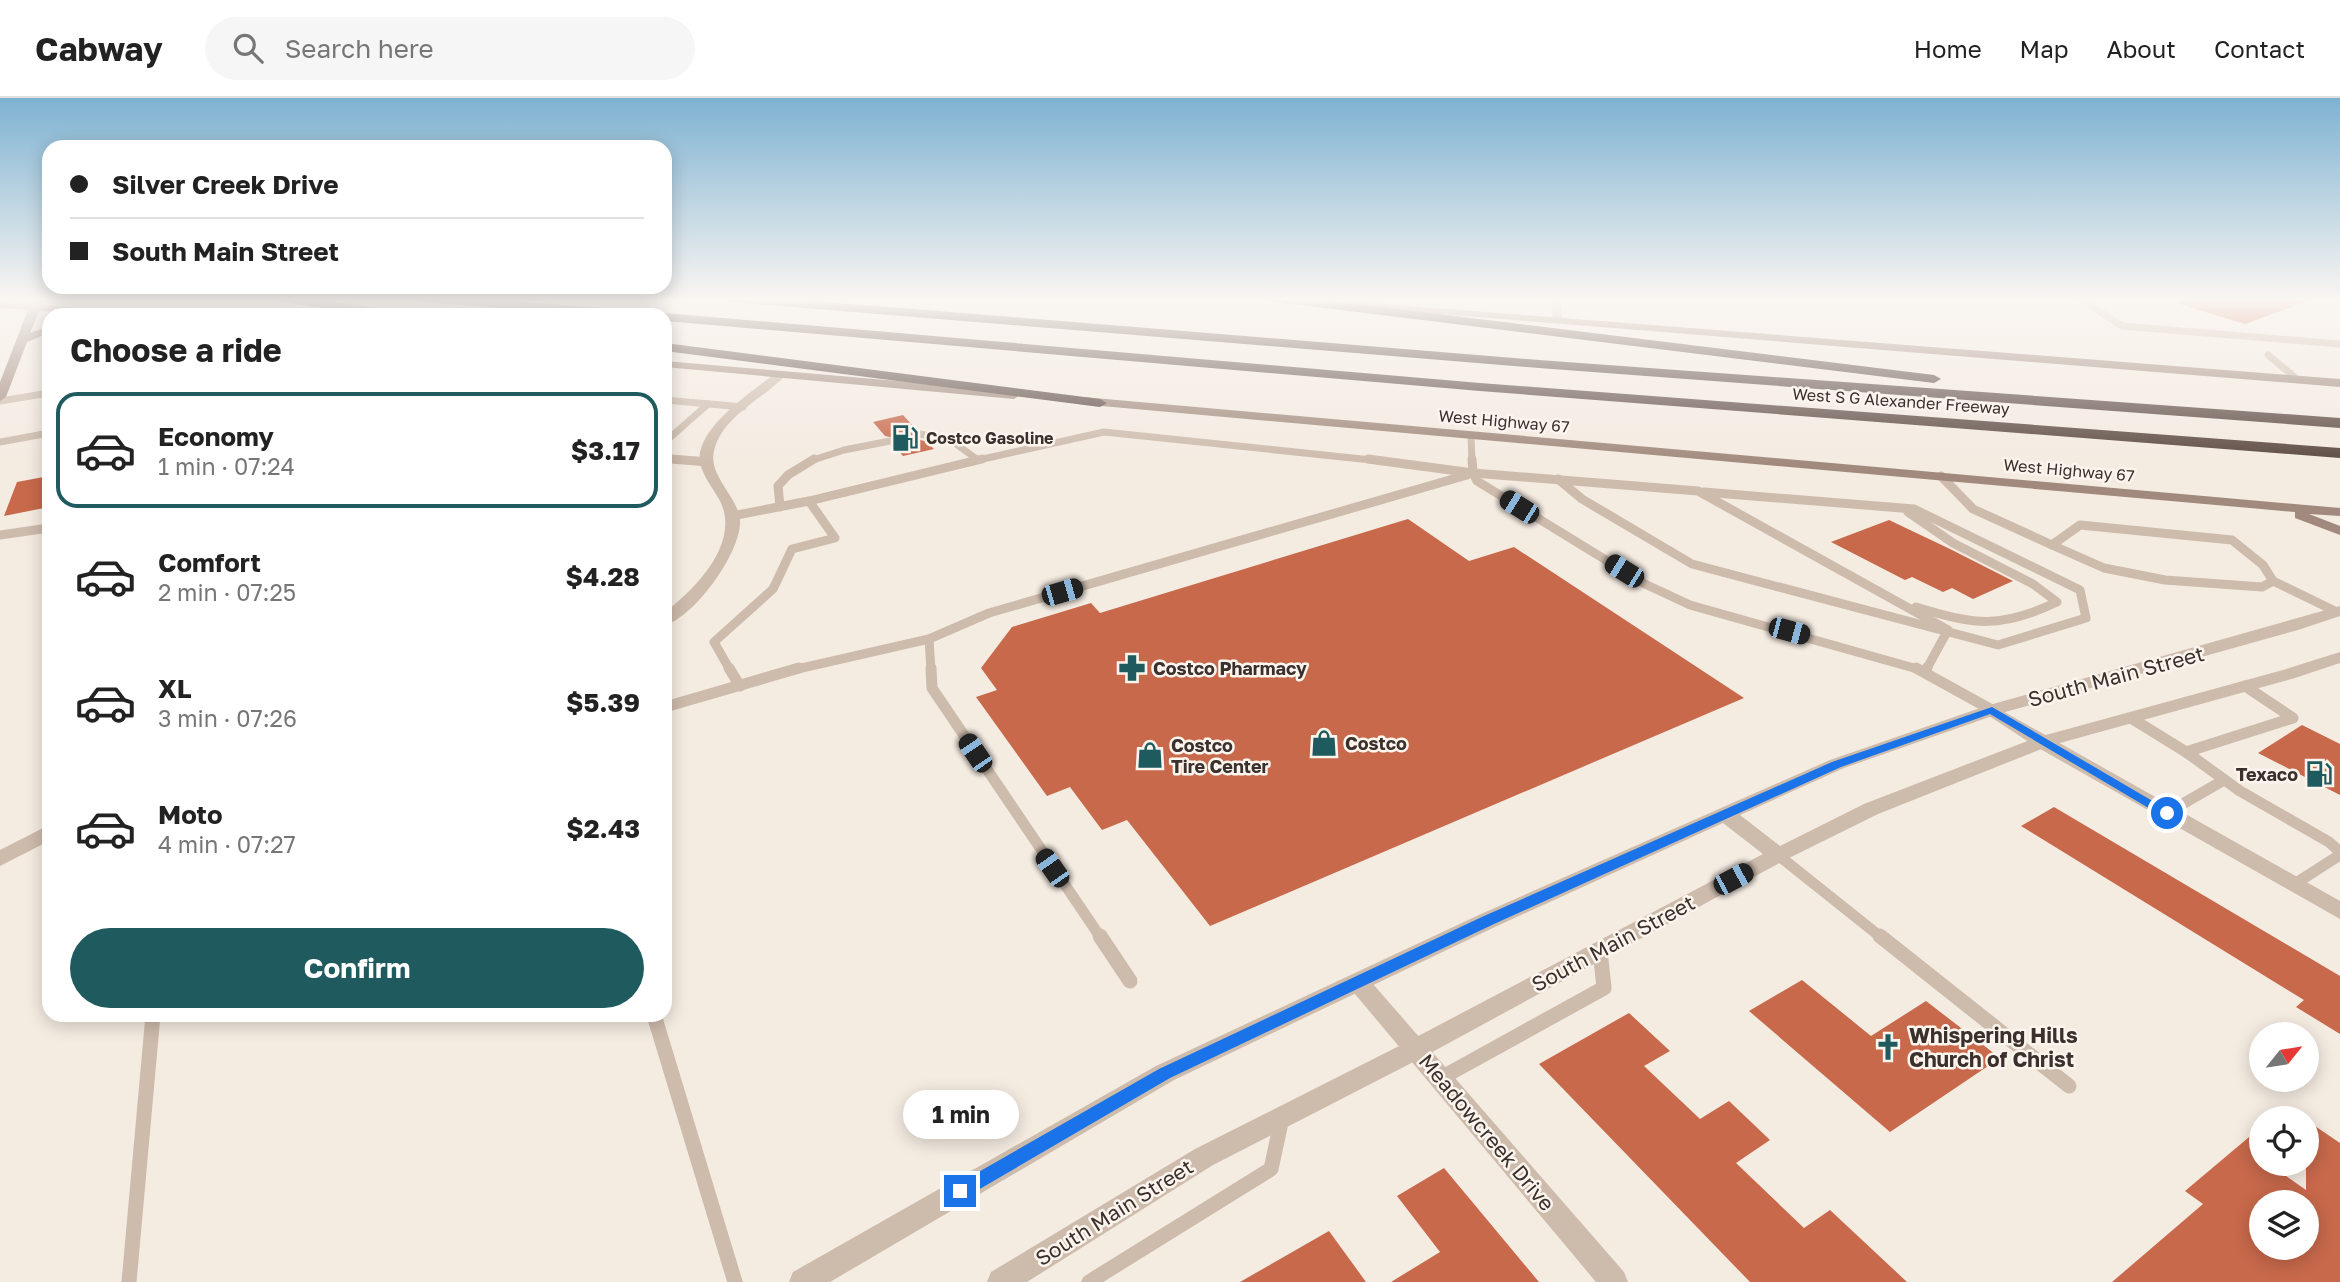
<!DOCTYPE html>
<meta charset="utf-8">
<style>
:root{--surface:#fff;--page:#f6f6f6;--text:#222;--muted:#767676;--line:#e0e0e0;--accent:#1f5a5e}
body{margin:0;font-family:"Golos Text",sans-serif;background:var(--page);color:var(--text);height:100vh;display:flex;flex-direction:column;font-size:26px;white-space:nowrap}
*{box-sizing:border-box;margin:0}
p{font-size:23px;color:var(--muted)}
.icon{flex:none;width:38px;height:38px;fill:none;stroke:currentColor;stroke-width:2;stroke-linecap:round;stroke-linejoin:round}
.map{position:relative;flex:1;overflow:hidden}
.panel{position:absolute;left:42px;top:210px;width:630px;height:714px;display:flex;flex-direction:column;background:var(--surface);border-radius:21px;box-shadow:0 4px 18px #0003}
.panel>*{flex:none}
.top-card{position:absolute;left:42px;top:42px;width:630px;height:154px;border-radius:21px;box-shadow:0 4px 18px #0003;display:grid;align-content:center;height:154px;padding:0 28px;background:var(--surface)}
.needle{width:46px;rotate:60deg}
.fabs{position:absolute;left:2249px;top:924px;display:grid;gap:14px}
.fabs a{display:grid;place-items:center;width:70px;height:70px;border-radius:50%;background:var(--surface);box-shadow:0 4px 18px #0003;font-size:35px}
.end{position:absolute;width:32px;height:32px;margin:-16px;border:9px solid #1a73e8;background:#fff;box-shadow:0 0 0 4px #fff}
.from{border-radius:50%}
.bubble{position:absolute;height:49px;border-radius:24px;background:var(--surface);box-shadow:0 4px 18px #0003;font-size:23px;font-weight:700;line-height:49px;text-align:center}
.car{position:absolute;width:21px;height:42px;margin:-21px -10px;border-radius:9px;box-shadow:0 0 5px 2px #0007;background:linear-gradient(#222 24%,#8ab4d8 0 40%,#222 0 76%,#8ab4d8 0 86%,#222 0)}
.top-card b{display:flex;align-items:center;gap:24px;height:66px;font-size:26px}
.top-card b+b{border-top:2px solid var(--line)}
.top-card i{width:18px;height:18px;background:var(--text)}
ul{padding:0;list-style:none}
li{display:flex;align-items:center;gap:21px;height:116px;margin:0 14px 10px;padding:0 14px;border:4px solid transparent;border-radius:21px}
li div{flex:1}
li b{display:block;font-size:26px}
li em{font-style:normal;font-weight:700}
li.active{border-color:var(--accent)}
li>.icon{width:63px;height:63px;stroke-width:1.5}
h2{padding:0 28px;font-size:32px;line-height:84px}
.action{display:flex;gap:14px;margin-top:auto;padding:14px 28px}
.action a{flex:1;height:80px;border-radius:42px;background:var(--accent);color:#fff;font-size:28px;font-weight:700;line-height:80px;text-align:center}
header{display:flex;align-items:center;gap:42px;box-sizing:border-box;height:98px;padding:0 35px;background:var(--surface);border-bottom:2px solid var(--line)}
header strong{font-size:33px}
nav{display:flex;gap:38px;margin-inline-start:auto;font-size:24px}
.search{width:490px;height:63px;background:var(--page);display:flex;align-items:center;gap:18px;box-sizing:border-box;padding:0 24px;border-radius:38px;color:var(--muted);font-size:26px}
.map>svg:first-child{display:block}
.building{fill:#c8694b;fill-rule:evenodd}
.lines{fill:none;stroke-linecap:round;stroke-linejoin:round}
.service-far3{stroke:#cdbbac;stroke-width:7}
.service-far2{stroke:#cdbbac;stroke-width:9}
.service-far1{stroke:#cdbbac;stroke-width:11}
.service{stroke:#cdbbac;stroke-width:15}
.minor{fill:#cdbbac;fill-rule:evenodd}
.tertiary{fill:#cdbbac;fill-rule:evenodd}
.secondary{fill:#a18a7d;fill-rule:evenodd}
.motorway{fill:#5c4a42;fill-rule:evenodd}
.route{fill:#1a73e8}
.labels{text-anchor:middle;dominant-baseline:central;stroke-width:5;stroke-linejoin:round;paint-order:stroke}
.far-street-label{font-size:16px;fill:#3b302b;stroke:#fbf5ee}
.far-poi-label{font-size:16px;font-weight:bold;fill:#3b302b;stroke:#fbf5ee;text-anchor:start}
.poi-label{font-size:18px;font-weight:bold;fill:#3b302b;stroke:#fbf5ee;text-anchor:start}
.near-street-label{font-size:21px;fill:#3b302b;stroke:#fbf5ee}
.near-poi-label{font-size:21px;font-weight:bold;fill:#3b302b;stroke:#fbf5ee;text-anchor:start}
</style>
<header>
<strong>Cabway</strong>
<div class="search"><svg class="icon" aria-label="search" viewBox="0 0 24 24"><circle cx="10" cy="10" r="6"/><path d="M15 15l6 6"/></svg>Search here</div>
<nav><a>Home</a><a>Map</a><a>About</a><a>Contact</a></nav>
</header>
<div class="map">
<svg width="2340" height="1184" viewBox="0 0 2340 1184">
<rect width="100%" height="100%" fill="#f4ebe1"/>
<g class="building">
<polygon points="2180,200 2308,200 2308,203 2245,226 2179,206"/>
<polygon points="903,317 916,331 915,340 927,344 934,351 903,358 894,348 895,340 885,338 873,324"/>
<polygon points="49,378 49,409 4,418 17,384"/>
<polygon points="1408,421 1469,463 1514,449 1744,600 1210,828 1127,722 1102,732 1070,689 1047,698 976,599 997,592 981,570 1012,529 1091,505 1100,515"/>
<polygon points="1889,422 1950,451 2013,483 1973,501 1952,490 1943,494 1912,479 1905,482 1831,444"/>
<polygon points="2302,627 2340,646 2340,697 2258,655"/>
<polygon points="2054,709 2340,878 2340,936 2296,909 2304,902 2021,728"/>
<polygon points="1802,882 1871,938 1926,903 2000,960 1890,1034 1749,913"/>
<polygon points="1629,915 1670,953 1644,968 1700,1021 1729,1003 1770,1042 1736,1065 1804,1130 1830,1112 1907,1184 1750,1184 1539,966"/>
<path d="M 2306,1022 L 2340,1045 L 2340,1184 L 2112,1184 L 2203,1106 L 2185,1093 L 2261,1029 L 2261,1066 L 2269,1066 L 2306,1092 ZM 2261,1104 L 2306,1104 L 2306,1150 L 2261,1150 Z"/>
<polygon points="1444,1070 1539,1184 1391,1184 1440,1154 1397,1098"/>
<polygon points="1329,1133 1366,1184 1240,1184"/>
</g>
<g class="lines">
<g class="service-far3">
<polyline points="2079,200 2122,228 2340,246"/>
<polyline points="2268,257 2297,281"/>
<polyline points="665,302 743,309"/>
<polyline points="0,303 49,295"/>
<polyline points="920,336 952,343 978,362"/>
<polyline points="1471,338 1472,363"/>
<polyline points="0,344 49,335"/>
<polyline points="665,344 708,306"/>
<polyline points="665,361 696,363"/>
<polyline points="810,363 844,352 890,343"/>
<polyline points="974,363 1104,334 1381,363"/>
</g>
<g class="service-far2">
<polyline points="671,361 708,364"/>
<polyline points="1368,361 1473,375 1698,393 1948,532 1926,572"/>
<polyline points="1472,361 1473,375 1477,383 1645,486 1690,507 1921,572"/>
<polyline points="1941,378 1973,411 2052,447"/>
<polyline points="1558,381 1582,401 1692,466 1998,547 2086,520 2080,492 1914,411 1704,394"/>
<polyline points="780,409 778,388 788,377 814,361"/>
<path d="M 1908,414 L 1953,445 L 2033,486 L 2057,504 C 2000,531 1975,527 1916,509"/>
<polyline points="732,418 809,403 982,361"/>
<polygon points="2080,427 2232,442 2263,467 2273,483 2262,489 2165,482 2104,470 2052,447"/>
<polyline points="0,437 49,430"/>
<polyline points="2273,483 2337,514"/>
<polyline points="929,541 931,572"/>
<polyline points="730,572 714,544 773,491 792,451 835,440 809,403"/>
<polyline points="793,572 929,541 989,515 1467,377"/>
</g>
<g class="service-far1">
<polyline points="729,570 740,588"/>
<polyline points="931,570 932,590 1101,840"/>
<polyline points="1916,570 1992,612"/>
<polyline points="1925,573 1927,570"/>
<polyline points="665,609 799,570"/>
<polyline points="2131,620 2186,654 2293,620 2245,588"/>
<polyline points="2186,654 2240,693 2329,744 2340,754"/>
<polyline points="2167,715 2224,682"/>
<polyline points="1778,757 1882,840"/>
<polyline points="2293,787 2340,757"/>
</g>
<g class="service">
<polyline points="1100,838 1130,883"/>
<polyline points="1880,838 2069,988"/>
<polyline points="654,917 735,1184"/>
<polyline points="1441,980 1604,890 1600,852"/>
<polyline points="129,1184 153,917"/>
<polyline points="1089,1184 1271,1071 1282,1020"/>
</g>
<g class="minor">
<polygon points="1551,200 1561,200 1562,224 1553,222"/>
<path d="M 777,274 L 787,276 C 765,300 722,318 714,353 C 708,378 738,398 740,422 C 742,453 695,519 665,527 L 665,514 C 695,491 741,445 720,403 C 712,388 697,372 700,354 C 707,322 753,293 777,274 Z"/>
<polygon points="1992,607 2340,803 2340,821 2035,648 1986,616 1983,612 1986,608"/>
<polygon points="49,727 49,743 0,768 0,752"/>
<polygon points="1358,875 1366,878 1624,1174 1628,1184 1596,1184 1350,890 1347,884 1350,878"/>
</g>
<polygon class="tertiary" points="2340,508 2340,518 2298,532 1998,616 1844,670 1740,717 1780,748 1864,706 2035,640 2283,572 2340,554 2340,565 2295,580 2049,648 1878,716 1785,762 1425,958 1213,1067 1027,1184 987,1184 991,1174 1195,1051 1407,944 1763,756 1723,725 1497,828 1174,982 830,1184 789,1184 793,1174 1156,968 1481,816 1830,662 1986,608"/>
<g class="secondary">
<polygon points="33,200 43,200 41,207 127,214 132,217 39,213 30,235 49,228 49,235 27,244 6,299 0,303 0,284 28,212 0,210 0,204 31,206"/>
<path d="M 1264,200 L 1305,200 L 1309,203 C 1300,209 1273,206 1264,200 Z"/>
<polygon points="1346,203 2340,281 2340,289 1342,208 1341,206"/>
<polygon points="665,263 1014,293 1020,297 1014,301 665,269"/>
<polygon points="1083,299 2340,410 2340,418 2309,416 2340,428 2340,437 2295,420 2295,414 1079,306 1077,303"/>
</g>
<g class="motorway">
<polygon points="277,200 308,200 393,213 399,217 368,217 283,204"/>
<polygon points="417,200 472,200 639,213 645,217 591,217 423,204"/>
<polygon points="726,200 779,200 1539,262 2340,320 2340,330 1539,270 732,204"/>
<polygon points="1308,200 1934,277 1941,281 1934,285 1284,205 1278,201"/>
<polygon points="665,215 1480,285 2340,350 2340,360 1480,293 665,223 665,217 660,217"/>
<polygon points="665,245 1100,301 1107,305 1100,309 665,253"/>
</g>
</g>
<linearGradient id="sky" x2="0" y2="1"><stop stop-color="#7eb2d2"/><stop offset="0.55" stop-color="#faf6f2"/><stop offset="1" stop-color="#faf6f2" stop-opacity="0"/></linearGradient>
<rect width="2340" height="366" fill="url(#sky)"/>
<polygon class="route" points="1992,609 2173,715 2172,718 2162,718 1990,616 1841,669 1494,826 1170,980 966,1099 960,1101 954,1099 952,1093 954,1088 1159,971 1484,818 1832,664"/>
<defs>
<symbol id="fuel-bare" viewBox="-9 -9 18 18"><path d="M-5.5-6h7V0h2V4h1.3V-2.5L3-4.5l.8-.8L6-3V5H2.5V1h-1V6h-7ZM-4.2-4.7v3.2H.2V-4.7Z" fill="#1f5a5e" stroke="#fbf5ee" stroke-width="2.5" paint-order="stroke"/></symbol>
<symbol id="pharmacy-bare" viewBox="-9 -9 18 18"><path d="M-2-6h4v4h4v4h-4v4h-4v-4h-4v-4h4Z" fill="#1f5a5e" stroke="#fbf5ee" stroke-width="2.5" paint-order="stroke"/></symbol>
<symbol id="shop-bare" viewBox="-9 -9 18 18"><path d="M-5-2.5h2.3a2.7 3.5 0 0 1 5.4 0H5L5.5 6h-11ZM-1.5-2.5h3a1.5 2.3 0 0 0-3 0Z" fill="#1f5a5e" stroke="#fbf5ee" stroke-width="2.5" paint-order="stroke"/></symbol>
<symbol id="church-bare" viewBox="-9 -9 18 18"><path d="M-1.2-6h2.4v3.5h3.3v2.4h-3.3V6h-2.4V-.1h-3.3v-2.4h3.3Z" fill="#1f5a5e" stroke="#fbf5ee" stroke-width="2.5" paint-order="stroke"/></symbol>
</defs>
<g fill-rule="evenodd">
<use href="#fuel-bare" x="886" y="321" width="38" height="38"/>
<use href="#pharmacy-bare" x="1113" y="551" width="38" height="38"/>
<use href="#shop-bare" x="1305" y="626" width="38" height="38"/>
<use href="#shop-bare" x="1131" y="638" width="38" height="38"/>
<use href="#fuel-bare" x="2300" y="657" width="38" height="38"/>
<use href="#church-bare" x="1869" y="930" width="38" height="38"/>
</g>
<g class="labels">
<g class="far-street-label">
<text transform="translate(1901 303) rotate(4)">West S G Alexander Freeway</text>
<text transform="translate(1504 323) rotate(5)">West Highway 67</text>
<text transform="translate(2069 372) rotate(5)">West Highway 67</text>
</g>
<g class="far-poi-label">
<text x="926" y="340">Costco Gasoline</text>
</g>
<g class="poi-label">
<text x="1153" y="570">Costco Pharmacy</text>
<text x="1345" y="645">Costco</text>
<text x="1171" y="647">Costco<tspan x="1171" dy="21">Tire Center</tspan></text>
<text x="2298" y="676" text-anchor="end">Texaco</text>
</g>
<g class="near-street-label">
<text transform="translate(2116 578) rotate(-15)">South Main Street</text>
<text transform="translate(1613 845) rotate(-28)">South Main Street</text>
<text transform="translate(1487 1034) rotate(50)">Meadowcreek Drive</text>
<text transform="translate(1114 1114) rotate(-32)">South Main Street</text>
</g>
<g class="near-poi-label">
<text x="1909" y="937">Whispering Hills<tspan x="1909" dy="24">Church of Christ</tspan></text>
</g>
</g>
</svg>
<div class="fabs">
<a><svg class="needle" viewBox="-14 -14 28 28"><path d="M0-13l5 13h-10z" fill="#e53935"/><path d="M0 13l5-13h-10z" fill="#767676"/></svg></a>
<a><svg class="icon" aria-label="locate" viewBox="0 0 24 24"><circle cx="12" cy="12" r="6"/><path d="M12 2v4M12 18v4M2 12h4M18 12h4"/></svg></a>
<a><svg class="icon" aria-label="layers" viewBox="0 0 24 24"><path d="M12 4l9 5-9 5-9-5zM3 14l9 5 9-5"/></svg></a>
</div>
<i class="end from" style="left:2167px;top:715px"></i>
<i class="end" style="left:960px;top:1093px"></i>
<div class="bubble" style="left:903px;top:992px;width:116px">1 min</div>
<i class="car" style="left:1519px;top:409px;rotate:302deg"></i>
<i class="car" style="left:1624px;top:473px;rotate:302deg"></i>
<i class="car" style="left:1062px;top:494px;rotate:74deg"></i>
<i class="car" style="left:1789px;top:533px;rotate:105deg"></i>
<i class="car" style="left:975px;top:655px;rotate:326deg"></i>
<i class="car" style="left:1052px;top:770px;rotate:325deg"></i>
<i class="car" style="left:1733px;top:781px;rotate:62deg"></i>
<div class="top-card">
<b><i class="from"></i>Silver Creek Drive</b>
<b><i></i>South Main Street</b>
</div>
<section class="panel">
<h2>Choose a ride</h2>
<ul>
<li class="active"><svg class="icon" aria-label="car" viewBox="0 0 24 24"><path d="M5 17H2v-5l4-1 3-4h7l3 4 3 1v5h-3M9 17h6M6 11h13"/><circle cx="7" cy="17" r="2"/><circle cx="17" cy="17" r="2"/></svg><div><b>Economy</b><p>1 min · 07:24</p></div><em>$3.17</em></li>
<li><svg class="icon" aria-label="car" viewBox="0 0 24 24"><path d="M5 17H2v-5l4-1 3-4h7l3 4 3 1v5h-3M9 17h6M6 11h13"/><circle cx="7" cy="17" r="2"/><circle cx="17" cy="17" r="2"/></svg><div><b>Comfort</b><p>2 min · 07:25</p></div><em>$4.28</em></li>
<li><svg class="icon" aria-label="car" viewBox="0 0 24 24"><path d="M5 17H2v-5l4-1 3-4h7l3 4 3 1v5h-3M9 17h6M6 11h13"/><circle cx="7" cy="17" r="2"/><circle cx="17" cy="17" r="2"/></svg><div><b>XL</b><p>3 min · 07:26</p></div><em>$5.39</em></li>
<li><svg class="icon" aria-label="car" viewBox="0 0 24 24"><path d="M5 17H2v-5l4-1 3-4h7l3 4 3 1v5h-3M9 17h6M6 11h13"/><circle cx="7" cy="17" r="2"/><circle cx="17" cy="17" r="2"/></svg><div><b>Moto</b><p>4 min · 07:27</p></div><em>$2.43</em></li>
</ul>
<div class="action"><a>Confirm</a></div>
</section>
</div>
